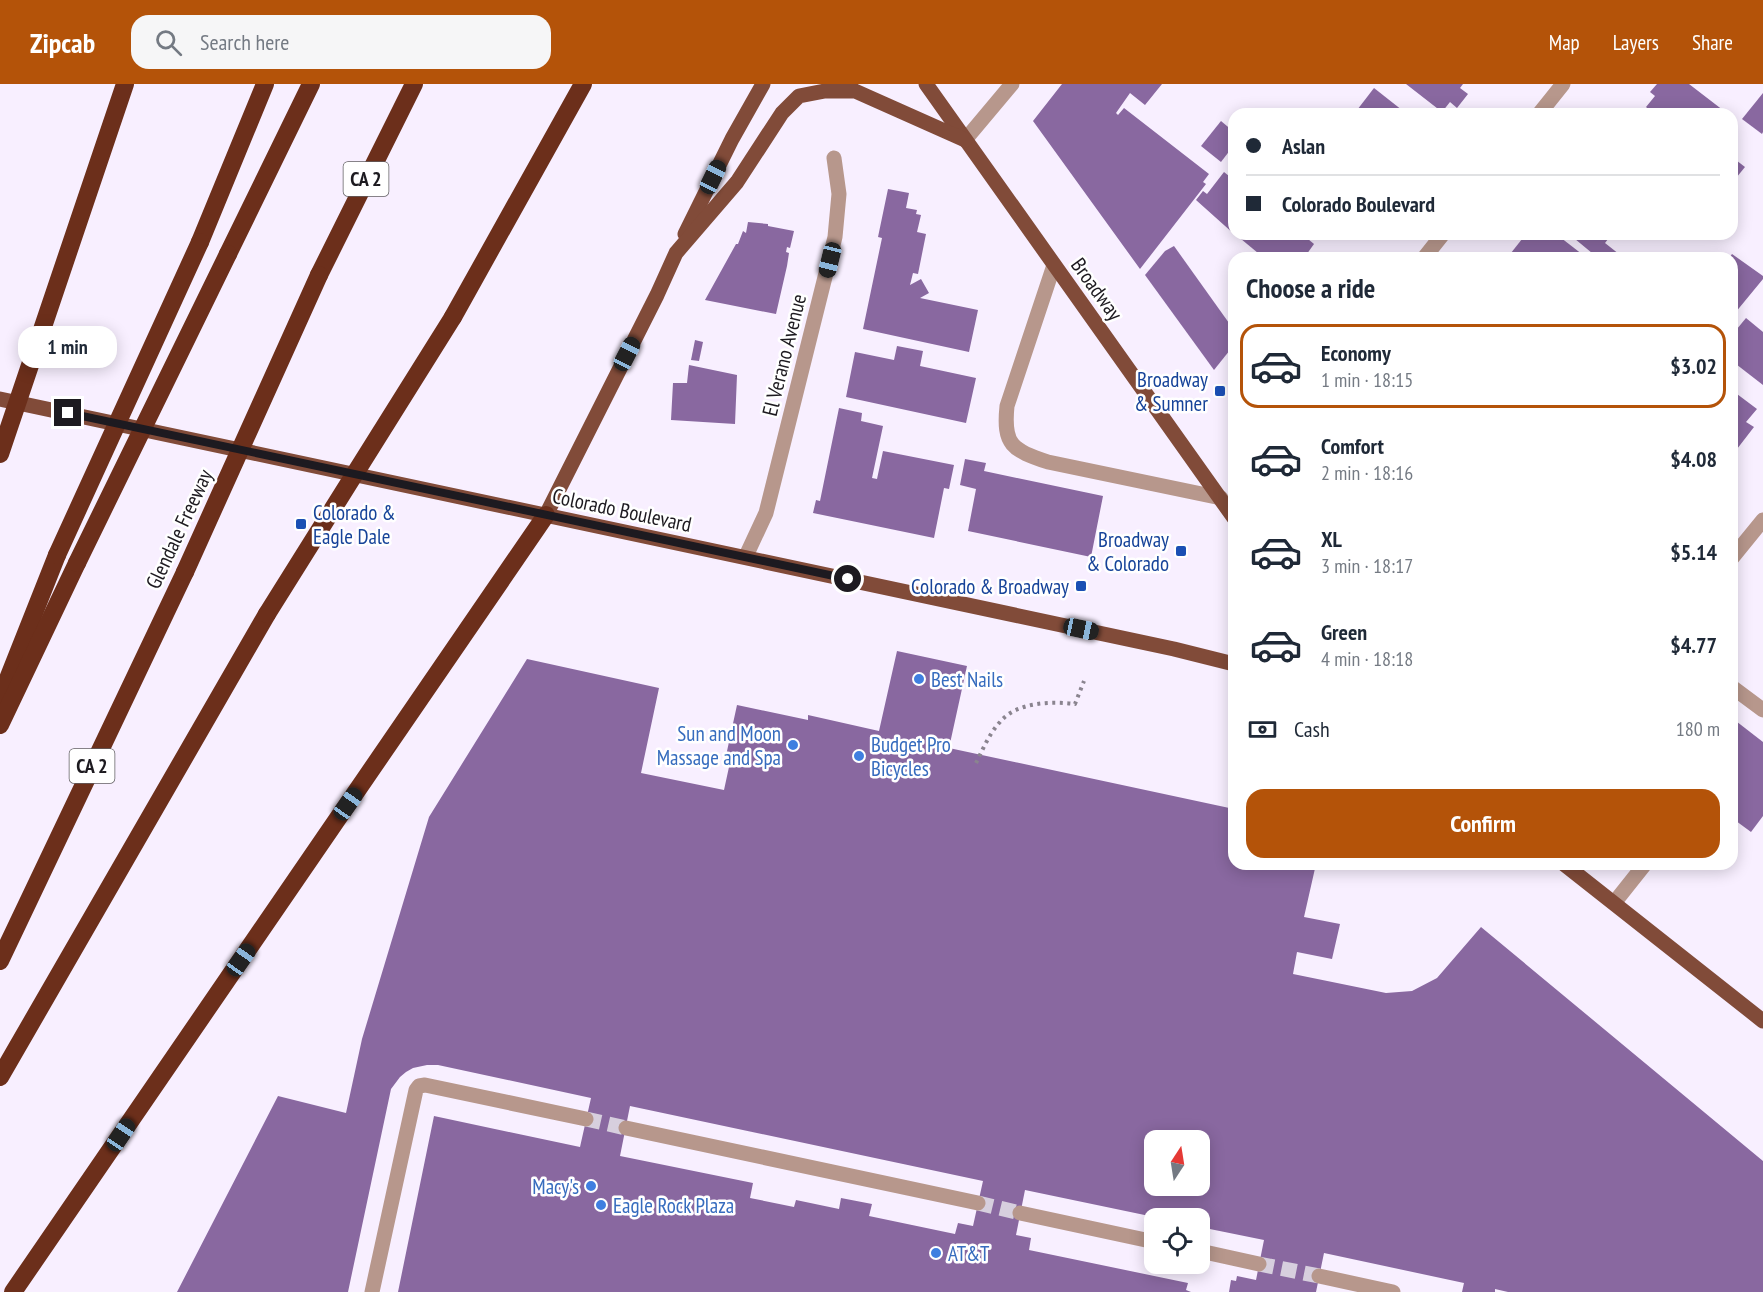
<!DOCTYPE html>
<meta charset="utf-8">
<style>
:root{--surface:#fff;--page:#f6f6f7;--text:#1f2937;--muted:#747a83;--line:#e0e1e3;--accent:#b45309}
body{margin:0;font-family:"PT Sans Narrow",sans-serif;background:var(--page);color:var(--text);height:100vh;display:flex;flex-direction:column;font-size:22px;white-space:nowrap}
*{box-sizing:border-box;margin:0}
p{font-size:20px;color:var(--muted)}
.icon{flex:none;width:33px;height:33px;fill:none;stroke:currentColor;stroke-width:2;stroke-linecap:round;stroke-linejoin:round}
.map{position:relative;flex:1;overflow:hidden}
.details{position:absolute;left:1228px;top:168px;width:510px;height:618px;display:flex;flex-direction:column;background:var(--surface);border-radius:18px;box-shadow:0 3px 15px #0003}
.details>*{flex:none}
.top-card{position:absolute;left:1228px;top:24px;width:510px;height:132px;border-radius:18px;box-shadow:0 3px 15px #0003;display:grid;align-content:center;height:132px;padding:0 18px;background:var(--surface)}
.needle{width:39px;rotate:12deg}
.tools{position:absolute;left:1144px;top:1046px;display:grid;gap:12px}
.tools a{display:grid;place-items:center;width:66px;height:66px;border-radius:12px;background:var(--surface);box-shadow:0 3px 15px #0003;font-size:30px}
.end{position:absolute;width:27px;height:27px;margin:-14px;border:8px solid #1d1a20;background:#fff;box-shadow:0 0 0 3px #fff}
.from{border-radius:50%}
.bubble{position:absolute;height:42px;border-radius:18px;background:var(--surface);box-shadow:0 3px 15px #0003;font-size:20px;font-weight:600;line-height:42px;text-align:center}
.car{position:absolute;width:18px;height:36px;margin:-18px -9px;border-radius:8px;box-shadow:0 0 4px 2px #0007;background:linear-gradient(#222 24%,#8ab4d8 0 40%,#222 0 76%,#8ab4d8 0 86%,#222 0)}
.top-card b{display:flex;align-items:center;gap:21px;height:57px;font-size:22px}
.top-card b+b{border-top:2px solid var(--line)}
.top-card i{width:15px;height:15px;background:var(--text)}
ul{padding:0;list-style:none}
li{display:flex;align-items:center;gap:18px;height:84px;margin:0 12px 9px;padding:0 6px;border:3px solid transparent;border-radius:18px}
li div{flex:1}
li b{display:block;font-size:22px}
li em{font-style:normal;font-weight:600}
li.on{border-color:var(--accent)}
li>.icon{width:54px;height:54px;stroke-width:1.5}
h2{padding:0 18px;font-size:27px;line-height:72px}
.pay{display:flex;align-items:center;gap:15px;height:66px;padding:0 18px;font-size:22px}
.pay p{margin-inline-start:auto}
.action{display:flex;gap:12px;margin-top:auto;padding:12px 18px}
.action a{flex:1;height:69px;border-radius:18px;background:var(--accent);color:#fff;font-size:24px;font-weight:600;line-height:69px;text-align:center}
header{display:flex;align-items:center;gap:36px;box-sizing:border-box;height:84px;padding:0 30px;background:var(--accent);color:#fff}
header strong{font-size:28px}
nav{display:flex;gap:33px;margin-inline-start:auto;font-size:21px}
.search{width:420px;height:54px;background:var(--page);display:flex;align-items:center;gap:15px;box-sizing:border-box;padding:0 21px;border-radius:18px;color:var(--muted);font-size:22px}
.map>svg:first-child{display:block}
.building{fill:#8968a0;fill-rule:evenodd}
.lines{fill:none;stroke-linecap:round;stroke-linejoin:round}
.minor-tunnel{stroke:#d7cfde;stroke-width:15;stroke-dasharray:15 8;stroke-linecap:butt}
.path{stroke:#8a848f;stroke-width:4;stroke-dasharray:3 4.5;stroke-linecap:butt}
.minor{stroke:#b7978c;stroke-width:15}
.major{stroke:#814b39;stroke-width:15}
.highway{stroke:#6c2f1b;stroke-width:18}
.highway-bridge{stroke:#6c2f1b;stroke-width:18}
.route{stroke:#1d1a20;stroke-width:8}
.transit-dot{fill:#1a4fb4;stroke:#fff;stroke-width:2}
.shop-dot{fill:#3f7fe0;stroke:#fff;stroke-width:2}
.labels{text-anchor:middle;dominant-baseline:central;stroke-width:5;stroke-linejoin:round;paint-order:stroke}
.shield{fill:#fff;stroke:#615f63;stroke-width:1.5}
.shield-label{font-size:20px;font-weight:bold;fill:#1d1a20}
.street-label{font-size:21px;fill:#1d1a20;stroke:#fff}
.transit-label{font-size:21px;fill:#164399;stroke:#fff;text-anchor:end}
.shop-label{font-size:21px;fill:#366cbe;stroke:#fff;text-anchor:start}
</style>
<header>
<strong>Zipcab</strong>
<div class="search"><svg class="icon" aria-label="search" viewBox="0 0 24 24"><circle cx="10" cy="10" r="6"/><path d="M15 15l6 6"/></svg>Search here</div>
<nav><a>Map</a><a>Layers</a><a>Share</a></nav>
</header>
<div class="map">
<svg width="1763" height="1208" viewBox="0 0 1763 1208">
<rect width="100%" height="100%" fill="#f8efff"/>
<g class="building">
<polygon points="1062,0 1162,0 1145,21 1130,9 1116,29 1118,31 1124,24 1209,90 1203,98 1206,100 1140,185 1033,37"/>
<polygon points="1406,0 1463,0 1460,4 1468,10 1457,24 1450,18 1442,28"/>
<polygon points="1657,0 1689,0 1728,30 1654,30 1646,23 1655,12 1650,8"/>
<polygon points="1374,4 1407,30 1354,30"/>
<polygon points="1763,9 1763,48 1762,50 1742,35"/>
<polygon points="1221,37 1234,48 1234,61 1221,78 1201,62"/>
<polygon points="1732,73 1745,83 1732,99"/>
<polygon points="1224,88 1234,96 1234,150 1196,116 1203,107 1207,110"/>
<polygon points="888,105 909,109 906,124 917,126 916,130 921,131 917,148 926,150 918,190 913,189 910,201 921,195 929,209 920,214 978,226 969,268 863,245 882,154 878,153"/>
<polygon points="748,138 768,140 768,142 794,147 790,164 787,163 786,168 789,169 787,182 776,230 705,216 736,160 738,160 743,147 746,149"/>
<polygon points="1235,150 1302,150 1314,160 1304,174 1264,174"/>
<polygon points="1526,150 1556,150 1587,174 1507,174"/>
<polygon points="1569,150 1617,150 1615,153 1612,150 1605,159 1624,174 1598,174"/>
<polygon points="1174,162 1234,246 1234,261 1214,286 1145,191 1165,167"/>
<polygon points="1732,170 1763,192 1763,195 1735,229 1732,228 1732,174 1729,174"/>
<polygon points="1746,234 1763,248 1763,301 1732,277 1732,251"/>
<polygon points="695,256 703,258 699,277 691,276"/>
<polygon points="897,262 923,267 920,282 976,294 966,339 846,313 855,268 894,276"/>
<polygon points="689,281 737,291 735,340 671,336 673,299 687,299"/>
<polygon points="1732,309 1736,311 1737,310 1757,325 1746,338 1754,343 1737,365 1732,362"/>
<polygon points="839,324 862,329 861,337 883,342 872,394 877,395 883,367 954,381 949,405 944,404 934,454 813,429 816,416 820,417"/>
<polygon points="965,375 986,379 984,387 1103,412 1091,473 968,447 976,405 960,401"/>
<path d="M 897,567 L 967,582 L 949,664 L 1234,725 L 1234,780 L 1316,780 L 1304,833 L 1340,840 L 1332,875 L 1297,868 L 1293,890 L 1386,909 L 1412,907 L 1437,894 L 1481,843 L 1763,1077 L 1763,1208 L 1508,1208 L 1495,1205 L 1495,1208 L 1462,1208 L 1464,1199 L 1324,1169 L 1316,1208 L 1229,1208 L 1231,1196 L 1236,1197 L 1237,1192 L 1256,1196 L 1264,1156 L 1200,1143 L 1200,1134 L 1159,1134 L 1025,1106 L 1016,1151 L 1031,1154 L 1029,1166 L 1188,1199 L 1186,1206 L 1191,1208 L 398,1208 L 434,1032 L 580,1063 L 591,1014 L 438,981 L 427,981 L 413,984 L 406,988 L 400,993 L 391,1005 L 348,1208 L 177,1208 L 278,1012 L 346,1029 L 362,955 L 429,733 L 527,575 L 659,604 L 641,689 L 724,706 L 729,683 L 724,681 L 737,621 L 808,636 L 808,631 L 879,647 ZM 630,1022 L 983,1097 L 973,1142 L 958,1139 L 955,1150 L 869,1132 L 872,1120 L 841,1114 L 839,1125 L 796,1116 L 794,1123 L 750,1114 L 753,1099 L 620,1072 ZM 1155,1056 L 1200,1056 L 1200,1101 L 1155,1101 Z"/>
<polygon points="1732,634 1763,658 1763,732 1751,748 1732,734"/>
</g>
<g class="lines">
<g class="minor-tunnel">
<polyline points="586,1035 626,1044"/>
<polyline points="978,1119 1020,1129"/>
<polyline points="1259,1180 1319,1192"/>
</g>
<path class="path" d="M 976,679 C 983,665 989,650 1000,638 C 1016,618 1052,617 1075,620 L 1084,597"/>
<g class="minor">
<polyline points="1539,30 1563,0"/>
<polyline points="965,56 1012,0"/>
<polyline points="1424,174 1443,150"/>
<path d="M 1054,181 L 1007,322 C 1003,361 1012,366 1048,378 L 1221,414"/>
<polyline points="746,472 766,429 835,153 839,110 834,74"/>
<polyline points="1732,474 1763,436"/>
<polyline points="1732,603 1763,626"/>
<polyline points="1614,819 1645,780"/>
<polyline points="626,1044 978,1119"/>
<polyline points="1020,1129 1155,1158"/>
<polyline points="1200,1167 1259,1180"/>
<polyline points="1319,1192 1393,1208"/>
<polyline points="372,1208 416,1006 419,1002 425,1001 586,1035"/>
</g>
<g class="major">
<polyline points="926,0 1234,434"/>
<polyline points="685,150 732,55 763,0"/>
<polyline points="0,315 1174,565 1234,580"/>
<polyline points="546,431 657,211 676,169 737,98 782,29 799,12 825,7 855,7 965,56"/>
<polyline points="1564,780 1763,937"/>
</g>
<g class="highway">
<polyline points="200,158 265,0"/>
<polyline points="228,170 311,0"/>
<polyline points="319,191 414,0"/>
<polyline points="453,233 583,0"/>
<polyline points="0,615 57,471"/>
<polyline points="0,641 77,479"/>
<polyline points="0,877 185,488"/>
<polyline points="0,993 267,530"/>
<polyline points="13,1208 546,431"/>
</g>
<g class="highway-bridge">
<polyline points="0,370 125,0"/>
<polyline points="57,471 200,158"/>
<polyline points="77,479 228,170"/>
<polyline points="185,488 319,191"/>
<polyline points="267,530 453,233"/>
</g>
</g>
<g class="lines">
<polyline class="route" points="68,329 848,495"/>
</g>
<g class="transit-dot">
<rect x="1214" y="301" width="12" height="12" rx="3"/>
<rect x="295" y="434" width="12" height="12" rx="3"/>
<rect x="1175" y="461" width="12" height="12" rx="3"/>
<rect x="1075" y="496" width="12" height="12" rx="3"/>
</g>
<g class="shop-dot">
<circle cx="919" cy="595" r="6"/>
<circle cx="793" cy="661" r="6"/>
<circle cx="859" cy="672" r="6"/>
<circle cx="591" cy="1102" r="6"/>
<circle cx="601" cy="1121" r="6"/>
<circle cx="936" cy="1169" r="6"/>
</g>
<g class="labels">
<g class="shield">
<rect x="343.5" y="78" width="45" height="34" rx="4.5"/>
<rect x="69.5" y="665" width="45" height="34" rx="4.5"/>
</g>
<g class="shield-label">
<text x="366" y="95">CA 2</text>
<text x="92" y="682">CA 2</text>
</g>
<g class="street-label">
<text transform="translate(1097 205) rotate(54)">Broadway</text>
<text transform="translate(784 271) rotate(-76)">El Verano Avenue</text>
<text transform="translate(622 426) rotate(12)">Colorado Boulevard</text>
<text transform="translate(179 445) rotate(-65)">Glendale Freeway</text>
</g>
<g class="transit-label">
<text x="1208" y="295">Broadway<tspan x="1208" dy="24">&amp; Sumner</tspan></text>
<text x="313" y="428" text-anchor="start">Colorado &amp;<tspan x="313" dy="24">Eagle Dale</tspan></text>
<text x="1169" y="455">Broadway<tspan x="1169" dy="24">&amp; Colorado</tspan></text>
<text x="1069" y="502">Colorado &amp; Broadway</text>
</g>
<g class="shop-label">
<text x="931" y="595">Best Nails</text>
<text x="781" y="649" text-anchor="end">Sun and Moon<tspan x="781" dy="24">Massage and Spa</tspan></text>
<text x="871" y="660">Budget Pro<tspan x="871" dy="24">Bicycles</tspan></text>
<text x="579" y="1102" text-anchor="end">Macy's</text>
<text x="613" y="1121">Eagle Rock Plaza</text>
<text x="948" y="1169">AT&amp;T</text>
</g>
</g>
</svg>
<div class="tools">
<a><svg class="needle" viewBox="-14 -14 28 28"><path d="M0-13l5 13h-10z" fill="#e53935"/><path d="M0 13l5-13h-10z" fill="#747a83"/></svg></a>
<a><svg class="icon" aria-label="locate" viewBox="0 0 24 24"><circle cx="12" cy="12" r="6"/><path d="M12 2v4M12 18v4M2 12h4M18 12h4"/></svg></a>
</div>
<i class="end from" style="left:848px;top:495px"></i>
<i class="end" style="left:68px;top:329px"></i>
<div class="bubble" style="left:18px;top:242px;width:99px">1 min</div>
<i class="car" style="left:713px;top:93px;rotate:26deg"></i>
<i class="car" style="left:830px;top:176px;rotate:194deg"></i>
<i class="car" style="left:627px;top:270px;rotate:27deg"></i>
<i class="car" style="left:1081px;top:545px;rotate:102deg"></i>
<i class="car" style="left:348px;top:720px;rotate:35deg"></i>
<i class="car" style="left:241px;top:876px;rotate:35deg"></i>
<i class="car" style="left:121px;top:1051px;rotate:34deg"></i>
<div class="top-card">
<b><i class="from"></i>Aslan</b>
<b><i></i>Colorado Boulevard</b>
</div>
<section class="details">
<h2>Choose a ride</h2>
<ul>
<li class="on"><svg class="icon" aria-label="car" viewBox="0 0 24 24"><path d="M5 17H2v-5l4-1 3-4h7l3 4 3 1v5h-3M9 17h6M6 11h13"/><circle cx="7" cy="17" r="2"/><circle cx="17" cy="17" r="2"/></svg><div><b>Economy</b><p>1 min · 18:15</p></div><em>$3.02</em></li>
<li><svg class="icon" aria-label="car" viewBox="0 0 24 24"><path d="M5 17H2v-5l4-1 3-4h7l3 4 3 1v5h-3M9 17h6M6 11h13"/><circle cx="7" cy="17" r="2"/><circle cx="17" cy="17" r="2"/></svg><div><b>Comfort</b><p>2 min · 18:16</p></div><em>$4.08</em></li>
<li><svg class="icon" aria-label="car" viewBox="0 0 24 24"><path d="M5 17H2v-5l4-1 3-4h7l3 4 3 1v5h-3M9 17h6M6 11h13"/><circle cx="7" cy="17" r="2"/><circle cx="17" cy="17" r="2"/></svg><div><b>XL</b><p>3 min · 18:17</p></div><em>$5.14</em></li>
<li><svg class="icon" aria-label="car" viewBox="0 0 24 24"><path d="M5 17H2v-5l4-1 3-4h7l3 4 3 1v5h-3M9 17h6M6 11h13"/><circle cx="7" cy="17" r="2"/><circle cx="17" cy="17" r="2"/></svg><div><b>Green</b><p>4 min · 18:18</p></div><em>$4.77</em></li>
</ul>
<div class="pay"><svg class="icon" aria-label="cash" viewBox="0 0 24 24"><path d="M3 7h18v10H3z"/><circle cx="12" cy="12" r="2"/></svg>Cash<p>180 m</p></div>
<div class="action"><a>Confirm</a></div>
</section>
</div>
